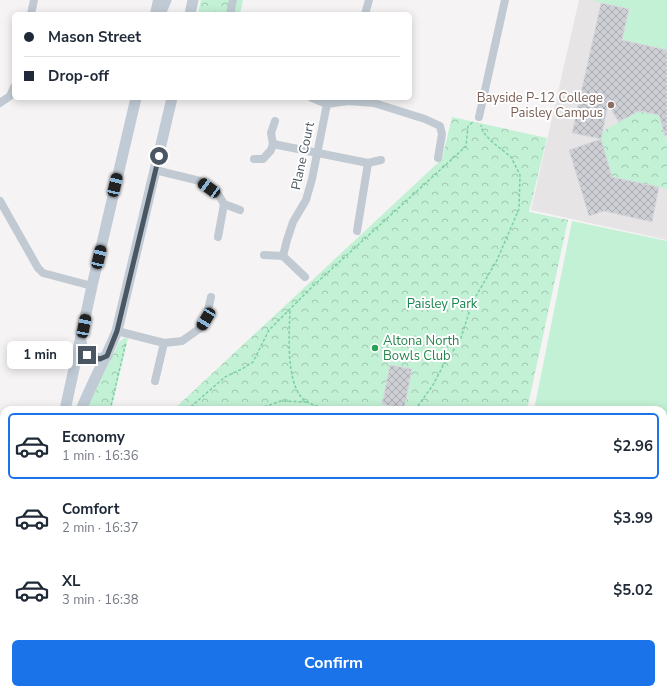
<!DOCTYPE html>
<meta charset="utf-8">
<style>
:root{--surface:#fff;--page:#f6f6f7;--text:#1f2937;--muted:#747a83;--line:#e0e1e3;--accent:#1a73e8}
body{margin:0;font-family:"Nunito Sans",sans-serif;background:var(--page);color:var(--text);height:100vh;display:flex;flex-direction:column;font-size:15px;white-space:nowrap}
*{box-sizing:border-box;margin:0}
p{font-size:13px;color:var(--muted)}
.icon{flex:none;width:22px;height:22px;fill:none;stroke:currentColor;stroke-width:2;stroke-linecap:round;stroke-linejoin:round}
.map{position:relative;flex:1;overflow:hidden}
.panel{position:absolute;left:0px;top:406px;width:667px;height:288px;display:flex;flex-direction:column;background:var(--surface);border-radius:12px 12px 0 0;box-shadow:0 2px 10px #0003}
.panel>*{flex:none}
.guide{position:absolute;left:12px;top:12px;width:400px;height:88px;border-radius:6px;box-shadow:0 2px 10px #0003;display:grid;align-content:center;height:88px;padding:0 12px;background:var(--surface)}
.end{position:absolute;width:18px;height:18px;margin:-9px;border:5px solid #4a5661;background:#fff;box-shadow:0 0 0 2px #fff}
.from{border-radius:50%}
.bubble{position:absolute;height:28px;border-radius:6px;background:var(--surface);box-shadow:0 2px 10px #0003;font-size:13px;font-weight:700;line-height:28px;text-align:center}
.car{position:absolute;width:12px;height:24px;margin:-12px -6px;border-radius:5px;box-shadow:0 0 3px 1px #0007;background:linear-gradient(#222 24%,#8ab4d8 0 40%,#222 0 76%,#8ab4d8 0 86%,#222 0)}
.guide b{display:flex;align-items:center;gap:14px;height:38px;font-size:15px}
.guide b+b{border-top:1px solid var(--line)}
.guide i{width:10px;height:10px;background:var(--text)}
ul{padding:7px 0 0;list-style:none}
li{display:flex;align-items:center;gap:12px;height:66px;margin:0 8px 6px;padding:0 4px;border:2px solid transparent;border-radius:6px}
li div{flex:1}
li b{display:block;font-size:15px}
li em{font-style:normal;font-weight:700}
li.selected{border-color:var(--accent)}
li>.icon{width:36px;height:36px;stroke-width:1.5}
.button{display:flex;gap:8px;margin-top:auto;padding:8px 12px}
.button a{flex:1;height:46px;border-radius:6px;background:var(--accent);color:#fff;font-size:16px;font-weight:700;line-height:46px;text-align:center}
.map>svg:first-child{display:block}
.education{fill:#e6e4e5}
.green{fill:#c3f1d5}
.forest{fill:url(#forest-crowns)}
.building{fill:url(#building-cross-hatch);stroke:#d7d9de}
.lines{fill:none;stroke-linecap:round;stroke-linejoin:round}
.path{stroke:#7ad0a6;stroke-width:1.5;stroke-dasharray:3 2;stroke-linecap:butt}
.lane{stroke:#c1cad2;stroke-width:4}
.street{stroke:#c1cad2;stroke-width:8}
.secondary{stroke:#c1cbd6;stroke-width:11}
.route{stroke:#4a5661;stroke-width:5}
.education-dot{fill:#8d6e63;stroke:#fff;stroke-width:1.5}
.leisure-dot{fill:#2e9e5b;stroke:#fff;stroke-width:1.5}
.labels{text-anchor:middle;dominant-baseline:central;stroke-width:4;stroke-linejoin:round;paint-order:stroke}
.education-label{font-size:13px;fill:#785e54;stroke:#fff;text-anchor:end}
.street-label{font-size:13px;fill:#4a5661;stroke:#fff}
.park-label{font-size:13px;fill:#17864f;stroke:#fff}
.leisure-label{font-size:13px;fill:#27864d;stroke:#fff;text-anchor:start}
</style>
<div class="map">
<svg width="667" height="694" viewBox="0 0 667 694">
<defs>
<pattern id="forest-crowns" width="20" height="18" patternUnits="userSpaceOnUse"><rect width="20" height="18" fill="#c3f1d5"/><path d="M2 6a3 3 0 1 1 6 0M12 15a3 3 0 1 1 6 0" fill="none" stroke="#a0c6b0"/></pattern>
<pattern id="building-cross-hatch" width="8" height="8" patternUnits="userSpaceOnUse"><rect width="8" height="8" fill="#cdcfd5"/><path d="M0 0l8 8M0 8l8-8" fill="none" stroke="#a8abb0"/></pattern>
</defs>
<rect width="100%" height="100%" fill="#f5f3f3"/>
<polygon class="education" points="579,0 667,0 667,240 531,210"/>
<g class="green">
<polygon points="596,0 667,0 667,50 622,40 629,9 595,1"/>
<polygon points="572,221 667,241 667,694 411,694 412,690 663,690 663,410 534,410"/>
</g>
<g class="forest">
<polygon points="201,0 243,0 240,14 198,14"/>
<polygon points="639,111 659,115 667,143 667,189 612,177 601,139 603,131"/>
<polygon points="452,117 547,138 529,212 568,220 527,410 173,410 442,159"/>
<polygon points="124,338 128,338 111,410 86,410 119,342"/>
<polygon points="22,690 405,690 404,694 21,694"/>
</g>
<g class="building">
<polygon points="601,3 629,9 622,40 667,50 667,136 665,136 659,115 639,111 619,122 608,105 601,139 572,133"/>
<polygon points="601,139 612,177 659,187 652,222 604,211 589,216 569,150"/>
<polygon points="390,365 412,369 404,409 382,404"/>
</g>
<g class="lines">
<g class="path">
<path d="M 290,311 C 289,334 286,380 302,398 C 308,405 322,407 330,410"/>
<polyline points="192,406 207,410"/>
<polyline points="110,410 126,342"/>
<polyline points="187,410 225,377 242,369 253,362 269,330 312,287 462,150 466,146 468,126 473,122"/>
<polyline points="255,410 281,401 306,402"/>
<polyline points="415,410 433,385 445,362 460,341 472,303 497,260 519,209 520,175 511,157 491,141 483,132 481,125"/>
<polyline points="189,690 193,694"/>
<polyline points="329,690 329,694"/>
<polyline points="49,694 49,690"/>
</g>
<g class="lane">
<polyline points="203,690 212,694"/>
<polyline points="59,694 60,690"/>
<polyline points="139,694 140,690"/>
<polyline points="302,694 305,690"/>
<polyline points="308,694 309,690"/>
</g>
<g class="street">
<polyline points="31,14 34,0"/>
<polyline points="154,14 157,0"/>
<polyline points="230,14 233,0"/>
<polyline points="365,14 369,0"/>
<polyline points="312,98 327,104 348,101 374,103 425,119 440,126 442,134 438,158"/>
<polyline points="0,103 10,96 14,87"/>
<polyline points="479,117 505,0"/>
<polyline points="273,144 368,163 381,160"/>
<polyline points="254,159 263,159 271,150 273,144 271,133 275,121"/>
<polyline points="155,170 200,181 218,194 224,204 218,237"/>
<polyline points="0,201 38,268 43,273 92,286"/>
<polyline points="224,204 240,210"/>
<polyline points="357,231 368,163"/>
<polyline points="264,255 283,256 305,277"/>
<polyline points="283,256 287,240 293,222 306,200 312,179 327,104"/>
<polyline points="117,331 164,343 182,341 199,329 206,319 211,297"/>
<polyline points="155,381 164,343"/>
<polyline points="0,458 4,465"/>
</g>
<g class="secondary">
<polyline points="160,14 166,0"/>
<polyline points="190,14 193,0"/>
<polyline points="81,341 83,352 87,355 100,359 107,356"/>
<polyline points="65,410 92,286 136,98"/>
<path d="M 81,410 C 92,383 106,358 117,331 L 172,98"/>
<polyline points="0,694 4,675"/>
<polyline points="14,694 15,690"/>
</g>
</g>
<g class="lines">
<polyline class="route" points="87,355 100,359 107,356 117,331 159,156"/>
</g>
<circle class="education-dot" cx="611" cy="105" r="4"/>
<circle class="leisure-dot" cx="375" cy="348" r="4"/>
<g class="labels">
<g class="education-label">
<text x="603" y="98">Bayside P-12 College<tspan x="603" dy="15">Paisley Campus</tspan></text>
</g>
<g class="street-label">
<text transform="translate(303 156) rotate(-78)">Plane Court</text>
</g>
<g class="park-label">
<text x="442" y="304">Paisley Park</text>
</g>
<g class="leisure-label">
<text x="383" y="341">Altona North<tspan x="383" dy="15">Bowls Club</tspan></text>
</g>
</g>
</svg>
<i class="end from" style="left:159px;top:156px"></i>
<i class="end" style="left:87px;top:355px"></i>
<div class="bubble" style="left:7px;top:341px;width:66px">1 min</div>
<i class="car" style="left:115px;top:185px;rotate:13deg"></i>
<i class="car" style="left:209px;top:188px;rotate:306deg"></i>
<i class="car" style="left:99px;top:257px;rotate:13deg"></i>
<i class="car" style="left:206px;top:319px;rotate:211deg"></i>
<i class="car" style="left:84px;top:326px;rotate:11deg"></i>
<div class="guide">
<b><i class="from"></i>Mason Street</b>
<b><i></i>Drop-off</b>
</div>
<section class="panel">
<ul>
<li class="selected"><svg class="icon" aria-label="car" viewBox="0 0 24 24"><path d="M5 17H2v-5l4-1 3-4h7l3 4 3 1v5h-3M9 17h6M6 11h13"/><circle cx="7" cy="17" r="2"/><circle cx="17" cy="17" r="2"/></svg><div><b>Economy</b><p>1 min · 16:36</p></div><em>$2.96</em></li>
<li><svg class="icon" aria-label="car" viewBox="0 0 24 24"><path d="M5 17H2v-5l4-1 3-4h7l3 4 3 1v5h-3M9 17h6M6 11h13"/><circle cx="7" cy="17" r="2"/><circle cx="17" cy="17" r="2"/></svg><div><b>Comfort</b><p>2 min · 16:37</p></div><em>$3.99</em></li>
<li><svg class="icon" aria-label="car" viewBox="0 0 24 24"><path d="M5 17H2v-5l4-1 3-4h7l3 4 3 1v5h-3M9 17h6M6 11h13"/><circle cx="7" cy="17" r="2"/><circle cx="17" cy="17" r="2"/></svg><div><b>XL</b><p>3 min · 16:38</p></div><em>$5.02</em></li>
</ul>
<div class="button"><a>Confirm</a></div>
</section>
</div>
